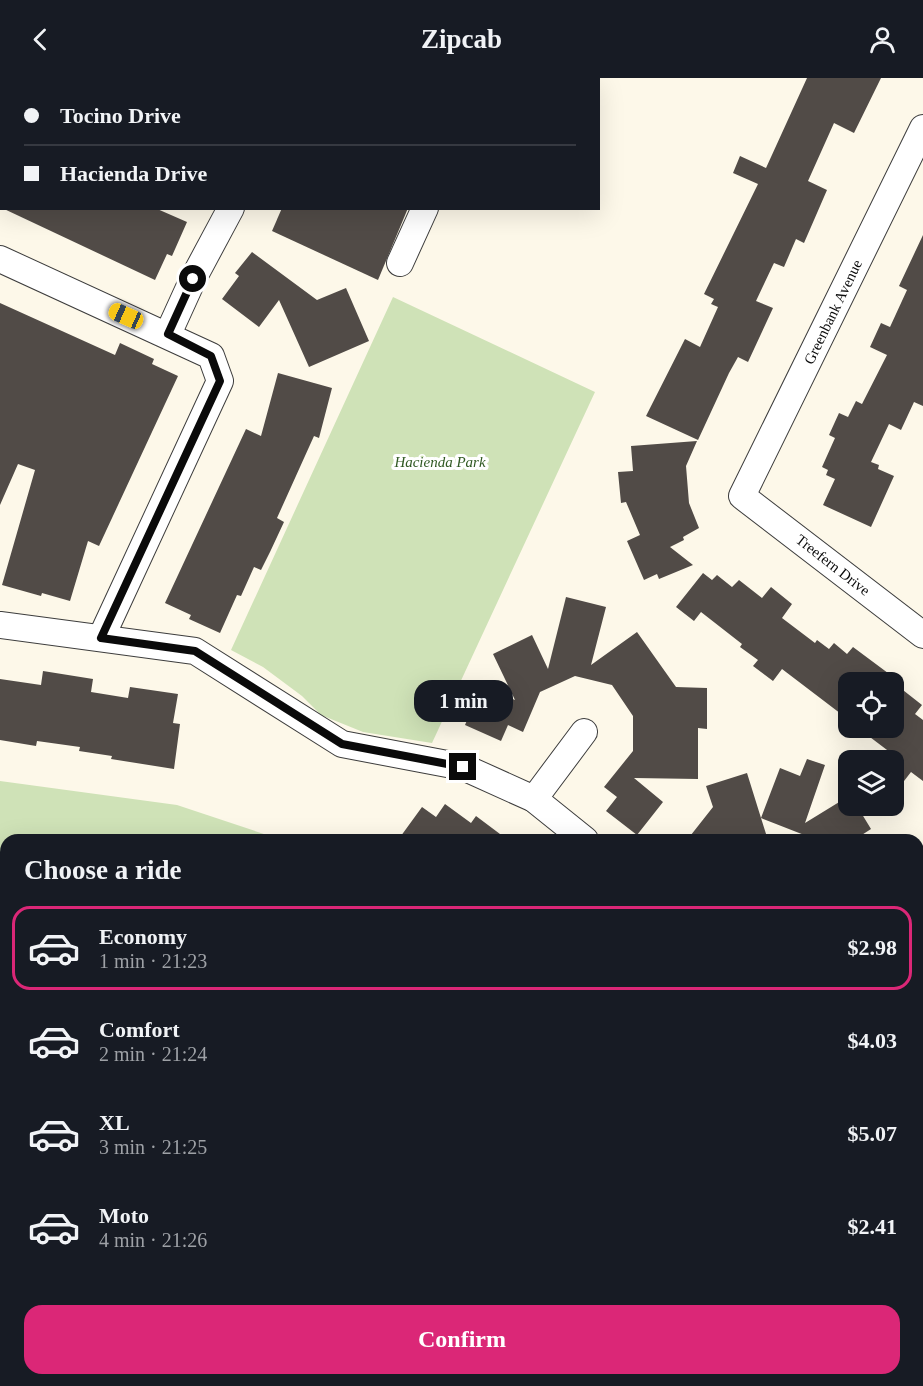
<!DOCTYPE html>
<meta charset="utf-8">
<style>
:root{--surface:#171b24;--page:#20242c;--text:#f1f3f6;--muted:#9ea1a6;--line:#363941;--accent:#db2777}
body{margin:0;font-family:Georgia,serif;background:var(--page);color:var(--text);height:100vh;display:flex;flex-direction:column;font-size:22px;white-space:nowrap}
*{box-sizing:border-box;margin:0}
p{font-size:20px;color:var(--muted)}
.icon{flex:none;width:33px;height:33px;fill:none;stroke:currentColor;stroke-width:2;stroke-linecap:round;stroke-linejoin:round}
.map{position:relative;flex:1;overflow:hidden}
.drawer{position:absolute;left:0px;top:756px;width:924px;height:552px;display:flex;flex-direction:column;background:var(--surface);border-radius:18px 18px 0 0;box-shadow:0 6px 24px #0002}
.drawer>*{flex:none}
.top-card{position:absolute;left:0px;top:0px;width:600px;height:132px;box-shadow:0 6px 24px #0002;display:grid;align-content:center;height:132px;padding:0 24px;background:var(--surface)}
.fabs{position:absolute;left:838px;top:594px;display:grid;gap:12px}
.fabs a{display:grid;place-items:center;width:66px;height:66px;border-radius:12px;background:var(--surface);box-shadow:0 6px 24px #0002;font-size:30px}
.end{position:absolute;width:27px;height:27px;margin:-14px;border:8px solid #0a0a0a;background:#fff;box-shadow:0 0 0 3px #fff}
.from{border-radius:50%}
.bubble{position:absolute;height:42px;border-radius:18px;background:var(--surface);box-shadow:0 6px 24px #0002;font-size:20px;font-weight:600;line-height:42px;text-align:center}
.car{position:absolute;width:18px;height:36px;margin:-18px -9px;border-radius:8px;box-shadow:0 0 4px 2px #0007;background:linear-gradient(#f5c518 24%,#345 0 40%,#f5c518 0 76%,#345 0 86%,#f5c518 0)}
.top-card b{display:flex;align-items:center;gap:21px;height:57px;font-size:22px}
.top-card b+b{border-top:2px solid var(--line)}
.top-card i{width:15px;height:15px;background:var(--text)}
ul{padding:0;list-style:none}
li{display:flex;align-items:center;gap:18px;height:84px;margin:0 12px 9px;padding:0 12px;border:3px solid transparent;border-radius:18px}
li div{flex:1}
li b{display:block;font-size:22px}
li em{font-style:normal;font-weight:600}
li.current{border-color:var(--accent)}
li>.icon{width:54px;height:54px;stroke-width:1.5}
h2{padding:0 24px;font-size:27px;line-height:72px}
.button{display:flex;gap:12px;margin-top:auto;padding:12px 24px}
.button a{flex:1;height:69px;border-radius:18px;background:var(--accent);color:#fff;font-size:24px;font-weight:600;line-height:69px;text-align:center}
header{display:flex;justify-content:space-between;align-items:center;height:78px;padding:0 24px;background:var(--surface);font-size:27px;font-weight:600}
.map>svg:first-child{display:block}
.green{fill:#cfe2b7}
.building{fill:#514b47}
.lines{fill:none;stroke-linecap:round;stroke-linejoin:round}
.minor-casing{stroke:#3d3d3d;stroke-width:28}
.minor{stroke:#fff;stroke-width:26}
.route{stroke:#0a0a0a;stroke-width:8}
.labels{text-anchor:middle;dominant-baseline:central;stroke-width:6;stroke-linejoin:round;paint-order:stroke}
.street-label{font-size:15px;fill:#0a0a0a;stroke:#fff}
.park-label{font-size:15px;font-style:italic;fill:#305922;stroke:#fff}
</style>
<header><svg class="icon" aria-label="back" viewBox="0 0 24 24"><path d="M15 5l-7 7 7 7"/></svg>Zipcab<svg class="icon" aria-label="person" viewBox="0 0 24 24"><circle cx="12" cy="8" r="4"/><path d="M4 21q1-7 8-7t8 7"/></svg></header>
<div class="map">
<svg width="923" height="1308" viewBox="0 0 923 1308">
<rect width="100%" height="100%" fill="#fdf8e9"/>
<g class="green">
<polygon points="393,219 595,314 432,665 363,654 321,637 302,618 263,589 231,572"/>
<polygon points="0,703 177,727 282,762 6,762 6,1302 918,1302 918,1213 923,1216 923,1308 0,1308"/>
</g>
<g class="building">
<polygon points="807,0 881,0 854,55 834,45 808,103 827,112 814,142 804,165 796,161 784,189 774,185 773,187 756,223 773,230 748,284 738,279 729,295 698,362 646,338 685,261 700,269 718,229 711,226 714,221 704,216 758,106 733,95 740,78 766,90"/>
<polygon points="2,130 155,130 187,144 172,178 167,176 155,202"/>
<polygon points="282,130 408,130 378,202 272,153"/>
<polygon points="923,157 923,328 914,324 901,352 889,346 871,384 879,387 878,391 894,398 871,449 823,427 835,401 826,397 828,392 822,389 835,360 829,357 839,335 848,339 856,323 862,326 887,277 870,269 881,245 890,249 907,212 899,208"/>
<polygon points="252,174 317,222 346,210 369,263 309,289 279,222 259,249 222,221 239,198 235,195"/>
<polygon points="0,225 115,277 120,265 154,281 152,286 178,298 99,468 88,463 70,523 42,515 41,518 2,507 35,392 18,386 0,427"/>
<polygon points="278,295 332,310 319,360 314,358 277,440 284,444 270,474 261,492 254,489 241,518 237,517 220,555 189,541 191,537 165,525 246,351 261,358"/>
<polygon points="697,363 686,388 689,425 699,450 683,459 684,462 670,469 693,487 659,501 657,496 644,502 627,463 640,457 626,424 621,425 618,394 633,393 631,368"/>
<polygon points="703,495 712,502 717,497 732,509 739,502 762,520 771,509 792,526 782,540 815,565 817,562 829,571 834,565 847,576 853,569 900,604 849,604 849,642 782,591 773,603 753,588 758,582 740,569 742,566 701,534 694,543 676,529"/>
<polygon points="566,519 606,529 591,587 637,554 676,609 707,610 707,651 698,650 698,701 634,700 663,724 637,757 606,733 617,719 604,709 633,673 633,638 612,607 575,598 540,614 523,654 508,647 501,663 465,647 470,635 458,630 468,608 481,615 484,609 515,622 493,576 532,557 548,591"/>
<polygon points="43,593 93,601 91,614 128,620 130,609 178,616 173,645 180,646 174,691 111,681 112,678 79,673 80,669 37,663 36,668 0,662 0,601 41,607"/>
<polygon points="894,605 922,627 915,636 923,642 923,703 911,694 894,716 895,678 858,650 894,650"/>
<polygon points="807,681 825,687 805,745 849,718 849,728 857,728 871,751 854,762 817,762 761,740 767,759 756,762 687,762 713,729 706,708 747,695 761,740 780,690 800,698"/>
<polygon points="445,726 471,745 476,738 508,762 398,762 422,729 436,739"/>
</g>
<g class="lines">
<defs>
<g id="minor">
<polyline points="290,2 290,0"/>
<polyline points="485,2 486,0"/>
<polyline points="923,50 742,418 923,557"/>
<polyline points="0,181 211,278 220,303 101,560"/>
<polyline points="400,185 425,130"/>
<polyline points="168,256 193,201 231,130"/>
<polyline points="0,547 195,573 342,666 463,689 534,721 585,762"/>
<polyline points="534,721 584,654"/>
<polyline points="918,1021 923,1025"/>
</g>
</defs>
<use href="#minor" class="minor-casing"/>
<use href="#minor" class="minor"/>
</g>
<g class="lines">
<polyline class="route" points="193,201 168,256 211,278 220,303 101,560 195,573 342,666 463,689"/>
</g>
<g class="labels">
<g class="street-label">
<text transform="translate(833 234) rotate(-64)">Greenbank Avenue</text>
<text transform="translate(833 487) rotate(38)">Treefern Drive</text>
</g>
<g class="park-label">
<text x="440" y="384">Hacienda Park</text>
</g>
</g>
</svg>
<div class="fabs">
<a><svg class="icon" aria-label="locate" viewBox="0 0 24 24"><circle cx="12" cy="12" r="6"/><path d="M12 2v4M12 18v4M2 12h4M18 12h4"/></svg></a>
<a><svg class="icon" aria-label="layers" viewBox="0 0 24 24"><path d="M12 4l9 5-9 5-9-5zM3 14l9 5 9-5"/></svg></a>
</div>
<i class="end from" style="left:193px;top:201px"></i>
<i class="end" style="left:463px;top:689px"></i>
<div class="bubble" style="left:414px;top:602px;width:99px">1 min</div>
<i class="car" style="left:126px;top:238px;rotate:294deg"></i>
<div class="top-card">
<b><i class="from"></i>Tocino Drive</b>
<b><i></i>Hacienda Drive</b>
</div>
<section class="drawer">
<h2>Choose a ride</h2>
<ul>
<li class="current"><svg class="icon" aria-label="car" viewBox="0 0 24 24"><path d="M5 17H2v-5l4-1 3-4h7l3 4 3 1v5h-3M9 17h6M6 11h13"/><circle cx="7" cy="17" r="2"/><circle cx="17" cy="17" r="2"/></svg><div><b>Economy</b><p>1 min · 21:23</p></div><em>$2.98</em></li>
<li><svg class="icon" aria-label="car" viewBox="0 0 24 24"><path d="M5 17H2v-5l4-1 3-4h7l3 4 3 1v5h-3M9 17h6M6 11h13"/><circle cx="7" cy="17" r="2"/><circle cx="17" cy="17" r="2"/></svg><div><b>Comfort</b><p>2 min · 21:24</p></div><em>$4.03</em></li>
<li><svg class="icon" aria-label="car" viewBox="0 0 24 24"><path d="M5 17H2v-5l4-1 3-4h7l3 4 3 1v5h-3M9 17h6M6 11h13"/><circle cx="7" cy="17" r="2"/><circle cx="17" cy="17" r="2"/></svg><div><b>XL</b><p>3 min · 21:25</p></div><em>$5.07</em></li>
<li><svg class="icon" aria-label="car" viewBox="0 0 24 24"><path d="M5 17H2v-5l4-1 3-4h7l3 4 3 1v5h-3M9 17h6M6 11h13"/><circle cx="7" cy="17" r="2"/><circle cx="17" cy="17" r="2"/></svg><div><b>Moto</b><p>4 min · 21:26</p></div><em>$2.41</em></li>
</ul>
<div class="button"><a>Confirm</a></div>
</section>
</div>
